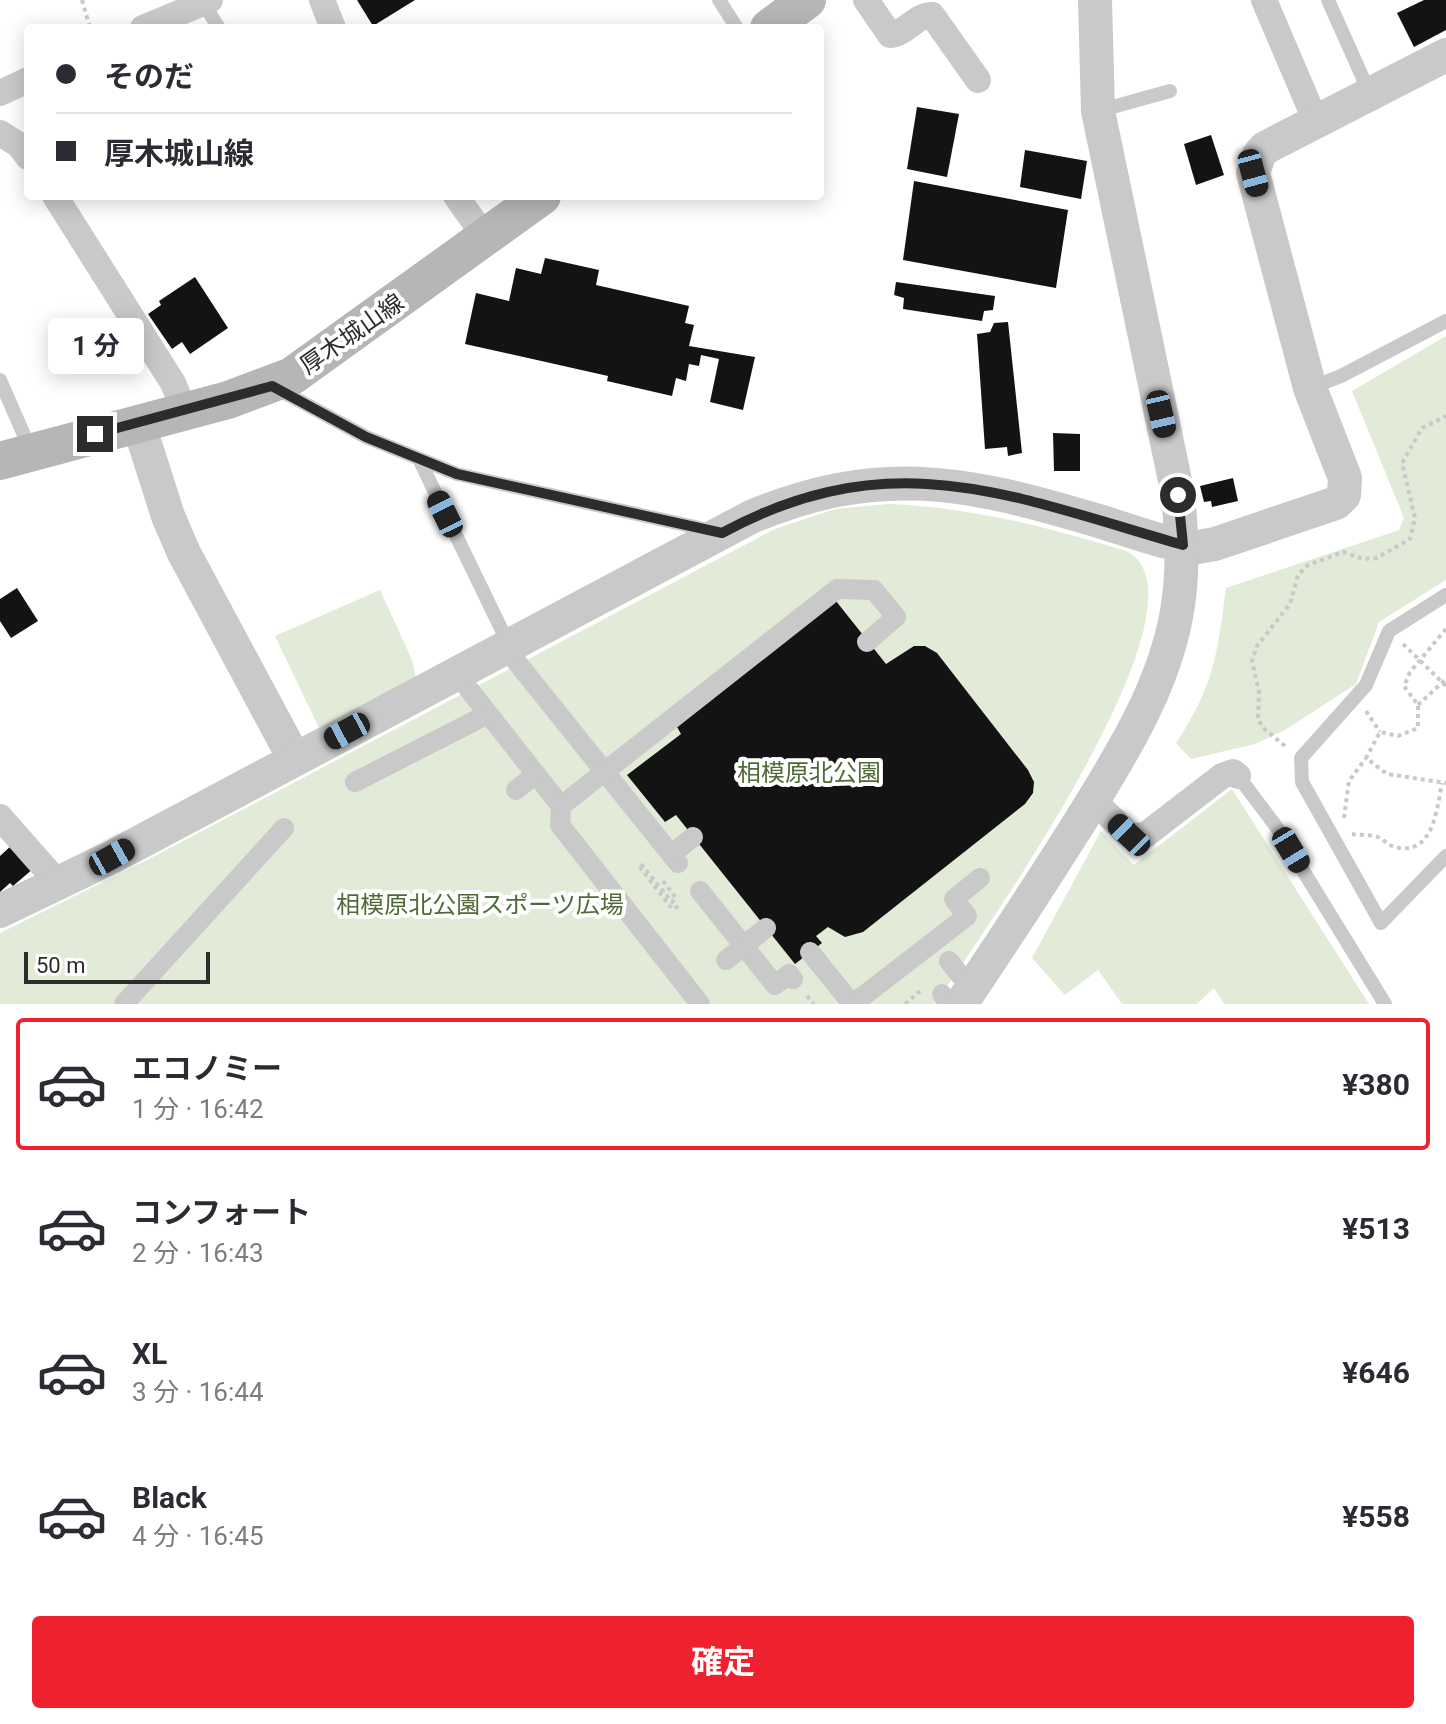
<!DOCTYPE html>
<html lang="ja">
<meta charset="utf-8">
<style>
:root{--surface:#fff;--page:#f7f7f7;--text:#2b2b33;--muted:#7c7c81;--line:#e1e1e2;--accent:#f0212f}
body{margin:0;font-family:Roboto,"Noto Sans JP",sans-serif;background:var(--page);color:var(--text);height:100vh;display:flex;flex-direction:column;font-size:30px;white-space:nowrap}
*{box-sizing:border-box;margin:0}
p{font-size:26px;color:var(--muted)}
.icon{flex:none;width:44px;height:44px;fill:none;stroke:currentColor;stroke-width:2;stroke-linecap:round;stroke-linejoin:round}
.map{position:relative;height:1004px;overflow:hidden}
.sheet{display:flex;flex-direction:column;background:var(--surface);flex:1}
.sheet>*{flex:none}
.top-card{position:absolute;left:24px;top:24px;width:800px;height:176px;border-radius:8px;box-shadow:0 4px 20px #0003;display:grid;align-content:center;height:176px;padding:0 32px;background:var(--surface)}
.scale{position:absolute;left:24px;bottom:20px;width:186px;box-sizing:border-box;padding-left:8px;border:4px solid #2c2c2c;border-top:0;font-size:22px;line-height:28px;white-space:nowrap;color:#2c2c2c;-webkit-text-stroke:6px #fff;paint-order:stroke}
.end{position:absolute;width:36px;height:36px;margin:-18px;border:10px solid #2c2c2c;background:#fff;box-shadow:0 0 0 4px #fff}
.from{border-radius:50%}
.bubble{position:absolute;height:56px;border-radius:8px;background:var(--surface);box-shadow:0 4px 20px #0003;font-size:26px;font-weight:700;line-height:56px;text-align:center}
.car{position:absolute;width:24px;height:48px;margin:-24px -12px;border-radius:10px;box-shadow:0 0 6px 2px #0007;background:linear-gradient(#222 24%,#8ab4d8 0 40%,#222 0 76%,#8ab4d8 0 86%,#222 0)}
.top-card b{display:flex;align-items:center;gap:28px;height:76px;font-size:30px}
.top-card b+b{border-top:2px solid var(--line)}
.top-card i{width:20px;height:20px;background:var(--text)}
ul{padding:14px 0 0;list-style:none}
li{display:flex;align-items:center;gap:24px;height:132px;margin:0 16px 12px;padding:0 16px;border:4px solid transparent;border-radius:8px}
li div{flex:1}
li b{display:block;font-size:30px}
li em{font-style:normal;font-weight:700}
li.selected{border-color:var(--accent)}
li>.icon{width:72px;height:72px;stroke-width:1.5}
.cta{display:flex;gap:16px;margin-top:auto;padding:16px 32px}
.cta a{flex:1;height:92px;border-radius:8px;background:var(--accent);color:#fff;font-size:32px;font-weight:700;line-height:92px;text-align:center}
.map>svg:first-child{display:block}
.green{fill:#e2ebd8}
.building{fill:#131313}
.lines{fill:none;stroke-linecap:round;stroke-linejoin:round}
.path{stroke:#c9c9c9;stroke-width:4;stroke-dasharray:4 4;stroke-linecap:butt}
.service{stroke:#c9c9c9;stroke-width:14}
.pedestrian{stroke:#c9c9c9;stroke-width:20}
.minor{stroke:#c9c9c9;stroke-width:26}
.tertiary{stroke:#c9c9c9;stroke-width:34}
.secondary{stroke:#b6b6b6;stroke-width:38}
.route{stroke:#2c2c2c;stroke-width:10}
.labels{text-anchor:middle;dominant-baseline:central;stroke-width:8;stroke-linejoin:round;paint-order:stroke}
.street-label{font-size:24px;fill:#2c2c2c;stroke:#fff}
.park-label{font-size:24px;fill:#4f6a37;stroke:#fff}
</style>
<div class="map">
<svg width="1446" height="1004" viewBox="0 0 1446 1004">
<rect width="100%" height="100%" fill="#fff"/>
<g class="green">
<path d="M 1446,336 L 1446,580 L 1379,622 L 1356,684 L 1285,730 L 1255,744 L 1191,759 L 1176,743 C 1214,685 1217,656 1226,588 L 1399,530 L 1404,518 L 1352,391 Z"/>
<path d="M 888,504 C 969,507 1048,527 1126,551 C 1223,599 974,945 935,1004 L 0,1004 L 0,933 L 149,859 L 775,529 L 835,509 Z"/>
<polygon points="380,590 412,660 416,678 320,730 275,636"/>
<polygon points="1232,789 1369,1004 1224,1004 1214,988 1197,1004 1122,1004 1098,970 1065,995 1032,958 1101,831 1134,865"/>
</g>
<g class="building">
<polygon points="357,0 415,0 373,26"/>
<polygon points="1424,0 1446,0 1446,30 1414,47 1397,13"/>
<polygon points="917,107 959,114 947,177 907,169"/>
<polygon points="1211,135 1224,175 1196,185 1184,144"/>
<polygon points="1025,150 1087,161 1081,199 1020,187"/>
<polygon points="914,181 1068,210 1056,288 903,260"/>
<polygon points="545,258 599,270 596,285 689,306 685,323 694,325 689,346 755,357 743,410 710,402 719,359 701,355 699,366 689,364 686,381 676,378 672,396 607,381 608,376 465,344 476,293 509,301 516,268 541,274"/>
<polygon points="195,277 228,328 190,354 182,342 172,349 148,314 161,305 159,301"/>
<polygon points="896,282 995,296 993,310 984,311 982,321 903,309 904,298 894,295"/>
<polygon points="1008,322 1022,453 1008,456 1007,447 985,449 977,334 990,332 994,323"/>
<polygon points="1053,433 1080,434 1080,471 1054,471"/>
<polygon points="1233,478 1238,501 1212,507 1211,501 1204,502 1200,486"/>
<polygon points="17,588 38,621 11,638 0,621 0,599"/>
<polygon points="836,601 886,664 914,646 925,646 937,653 1028,770 1034,782 1033,793 1025,804 863,932 845,937 828,927 816,936 822,943 795,964 676,815 665,822 627,775 681,734 677,727"/>
<polygon points="13,844 34,868 13,886 10,883 0,892 0,856"/>
</g>
<g class="lines">
<g class="path">
<polyline points="82,0 90,28"/>
<polyline points="1446,629 1410,672 1404,686 1418,705 1418,728 1398,736 1380,732 1366,758 1387,774 1446,783"/>
<polyline points="1403,644 1446,686"/>
<polyline points="1418,705 1446,679"/>
<polyline points="1366,711 1380,732"/>
<polyline points="1285,746 1263,728 1258,719 1259,692 1252,661 1257,646 1290,604 1298,575 1308,565 1343,552 1363,559 1377,558 1410,539 1415,518 1402,463 1422,428 1446,416"/>
<polyline points="1344,818 1349,781 1366,758"/>
<path d="M 1352,834 C 1360,835 1371,835 1378,837 C 1384,840 1388,845 1395,847 C 1433,857 1437,809 1442,783"/>
<polyline points="663,881 676,898 672,902 641,864 639,866 672,909 682,905"/>
<polyline points="807,996 814,1004"/>
<polyline points="905,1004 920,991"/>
</g>
<g class="service">
<polyline points="719,0 737,28"/>
<polyline points="1328,0 1370,94"/>
<polyline points="203,3 219,28"/>
<polyline points="1098,111 1170,91"/>
<polyline points="0,380 31,451"/>
<polyline points="276,388 366,437 457,474 713,531"/>
<polyline points="1310,388 1341,376 1446,321"/>
<polyline points="420,461 509,645"/>
<polyline points="1446,595 1389,631 1366,685 1301,758 1302,782 1381,923 1446,856"/>
<polyline points="1238,776 1275,825 1385,1004"/>
</g>
<g class="pedestrian">
<polyline points="515,660 678,863"/>
<polyline points="467,687 561,806 560,825 700,1004"/>
<polyline points="355,782 488,714"/>
<polyline points="516,790 536,774"/>
<polyline points="561,806 837,589 874,590 896,617 867,642"/>
<polyline points="672,854 693,837"/>
<polyline points="700,891 775,985 789,974 793,979"/>
<polyline points="810,952 852,1004"/>
<polyline points="726,960 766,928"/>
<polyline points="949,961 960,975"/>
<polyline points="942,994 944,997"/>
<polyline points="124,1004 284,828"/>
<polyline points="853,1004 967,916 954,899 980,878"/>
</g>
<g class="minor">
<polyline points="322,0 333,28"/>
<path d="M 866,0 L 890,35 C 906,34 915,15 932,15 L 978,80"/>
<polyline points="1264,0 1316,122"/>
<polyline points="143,28 210,0"/>
<polyline points="0,93 28,80"/>
<polyline points="0,133 19,145 28,157"/>
<polyline points="55,196 173,383 185,412"/>
<polyline points="456,196 485,237"/>
<polyline points="1093,800 1129,835 1144,836 1222,776 1233,772 1238,776"/>
<polyline points="0,817 59,884"/>
</g>
<g class="tertiary">
<polyline points="138,422 168,516 184,553 294,758"/>
<path d="M 0,911 L 112,857 L 751,517 C 875,465 961,480 1085,517 C 1122,527 1160,544 1198,547 L 1215,544 L 1336,503 L 1344,495 L 1345,478 L 1310,388 L 1253,173 L 1259,155 L 1265,148 L 1446,55"/>
<path d="M 961,1004 C 1002,943 1042,882 1081,820 C 1120,757 1162,691 1176,617 C 1184,575 1182,537 1178,495 L 1098,111 L 1095,0"/>
</g>
<g class="secondary">
<polyline points="769,28 807,0"/>
<polyline points="0,461 228,400 292,376 542,196"/>
</g>
</g>
<g class="lines">
<path class="route" d="M 95,434 L 272,386 L 366,437 L 457,474 L 722,533 C 892,441 1012,496 1183,545 L 1178,495"/>
</g>
<g class="labels">
<g class="street-label">
<text transform="translate(352 334) rotate(-35)">厚木城山線</text>
</g>
<g class="park-label">
<text x="809" y="773">相模原北公園</text>
<text x="480" y="905">相模原北公園スポーツ広場</text>
</g>
</g>
</svg>
<div class="scale">50 m</div>
<i class="end from" style="left:1178px;top:495px"></i>
<i class="end" style="left:95px;top:434px"></i>
<div class="bubble" style="left:48px;top:318px;width:96px">1 分</div>
<i class="car" style="left:1253px;top:173px;rotate:165deg"></i>
<i class="car" style="left:1161px;top:414px;rotate:167deg"></i>
<i class="car" style="left:445px;top:514px;rotate:334deg"></i>
<i class="car" style="left:347px;top:731px;rotate:242deg"></i>
<i class="car" style="left:1129px;top:835px;rotate:314deg"></i>
<i class="car" style="left:1291px;top:850px;rotate:149deg"></i>
<i class="car" style="left:112px;top:857px;rotate:61deg"></i>
<div class="top-card">
<b><i class="from"></i>そのだ</b>
<b><i></i>厚木城山線</b>
</div>
</div>
<section class="sheet">
<ul>
<li class="selected"><svg class="icon" aria-label="car" viewBox="0 0 24 24"><path d="M5 17H2v-5l4-1 3-4h7l3 4 3 1v5h-3M9 17h6M6 11h13"/><circle cx="7" cy="17" r="2"/><circle cx="17" cy="17" r="2"/></svg><div><b>エコノミー</b><p>1 分 · 16:42</p></div><em>¥380</em></li>
<li><svg class="icon" aria-label="car" viewBox="0 0 24 24"><path d="M5 17H2v-5l4-1 3-4h7l3 4 3 1v5h-3M9 17h6M6 11h13"/><circle cx="7" cy="17" r="2"/><circle cx="17" cy="17" r="2"/></svg><div><b>コンフォート</b><p>2 分 · 16:43</p></div><em>¥513</em></li>
<li><svg class="icon" aria-label="car" viewBox="0 0 24 24"><path d="M5 17H2v-5l4-1 3-4h7l3 4 3 1v5h-3M9 17h6M6 11h13"/><circle cx="7" cy="17" r="2"/><circle cx="17" cy="17" r="2"/></svg><div><b>XL</b><p>3 分 · 16:44</p></div><em>¥646</em></li>
<li><svg class="icon" aria-label="car" viewBox="0 0 24 24"><path d="M5 17H2v-5l4-1 3-4h7l3 4 3 1v5h-3M9 17h6M6 11h13"/><circle cx="7" cy="17" r="2"/><circle cx="17" cy="17" r="2"/></svg><div><b>Black</b><p>4 分 · 16:45</p></div><em>¥558</em></li>
</ul>
<div class="cta"><a>確定</a></div>
</section>
